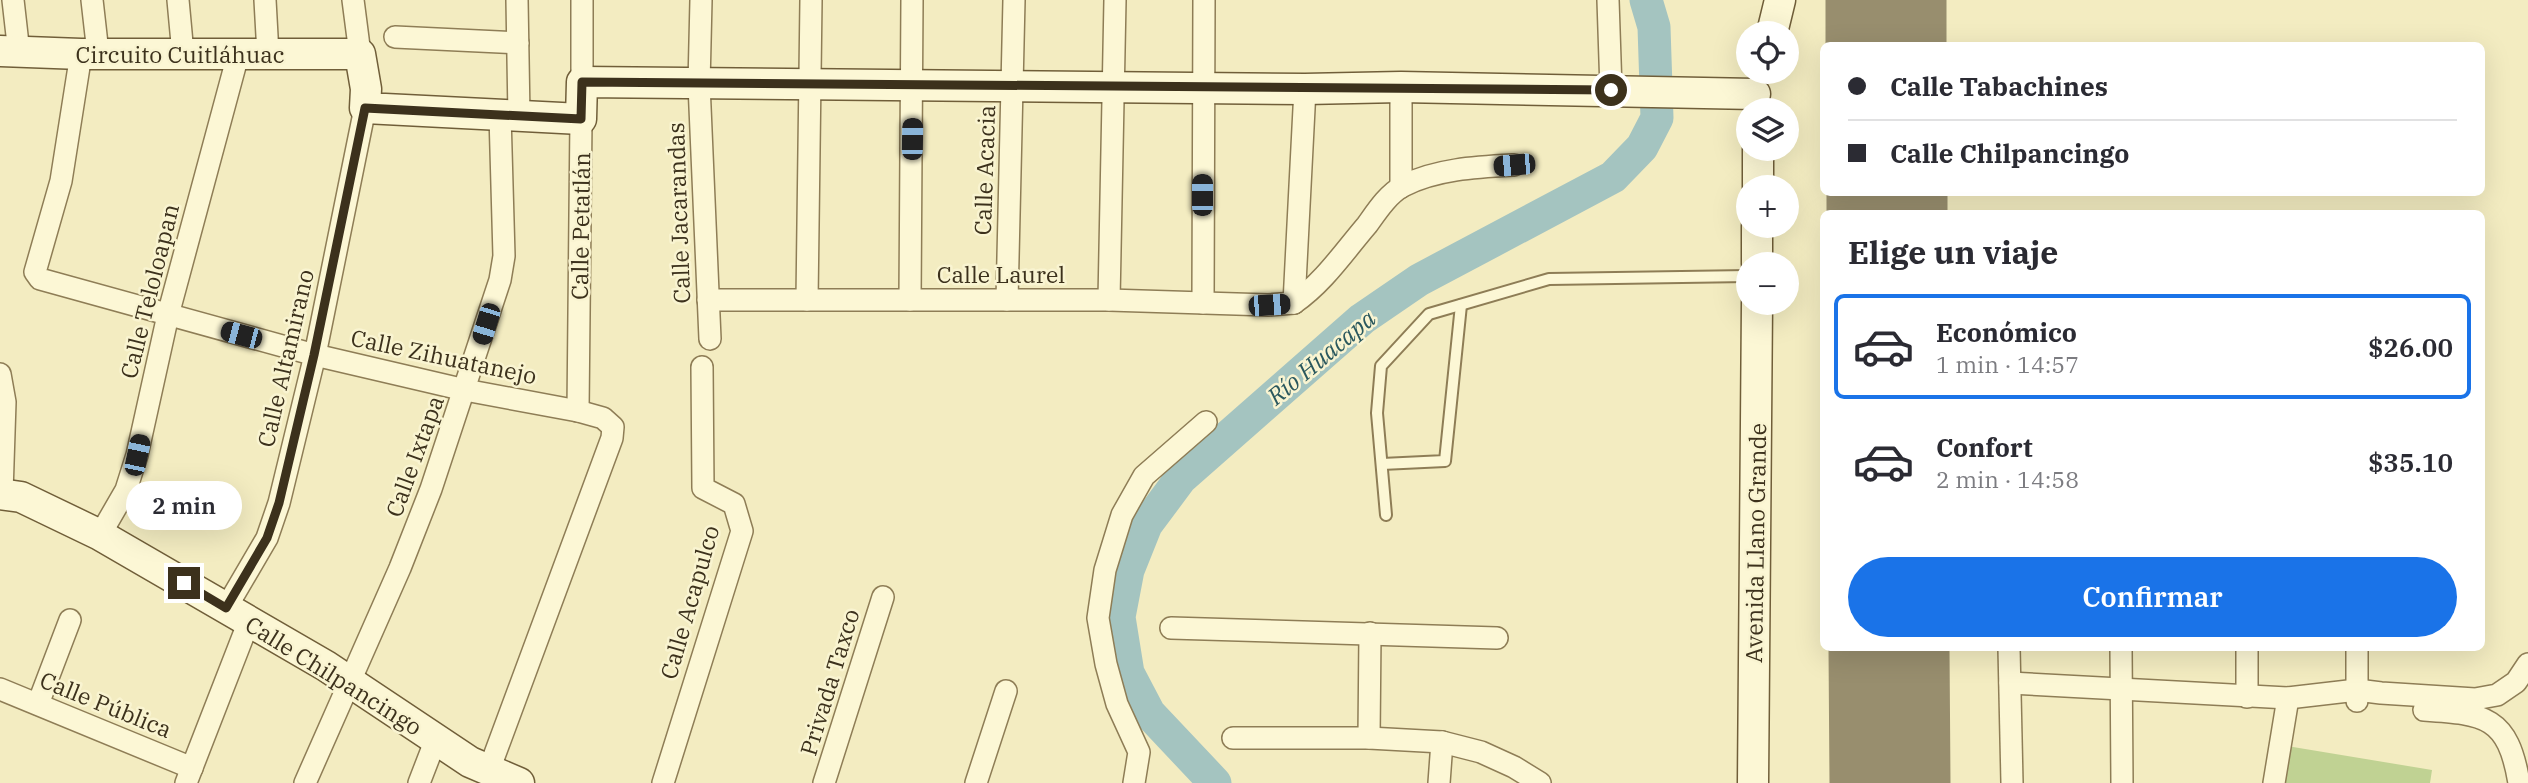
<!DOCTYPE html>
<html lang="es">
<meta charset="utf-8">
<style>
:root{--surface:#fff;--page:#f7f7f7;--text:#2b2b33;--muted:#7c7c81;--line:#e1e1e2;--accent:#1a73e8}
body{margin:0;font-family:"IBM Plex Serif",serif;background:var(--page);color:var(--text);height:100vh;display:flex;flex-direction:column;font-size:26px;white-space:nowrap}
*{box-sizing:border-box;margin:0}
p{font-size:23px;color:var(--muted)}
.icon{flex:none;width:38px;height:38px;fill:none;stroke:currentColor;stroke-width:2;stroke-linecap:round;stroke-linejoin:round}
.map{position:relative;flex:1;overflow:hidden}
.drawer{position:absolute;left:1820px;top:210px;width:665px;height:441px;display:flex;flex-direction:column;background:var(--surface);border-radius:10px;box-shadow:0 7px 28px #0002}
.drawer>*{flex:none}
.banner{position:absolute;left:1820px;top:42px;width:665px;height:154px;border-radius:10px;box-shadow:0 7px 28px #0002;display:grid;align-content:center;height:154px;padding:0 28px;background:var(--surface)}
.fabs{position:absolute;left:1736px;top:21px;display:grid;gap:14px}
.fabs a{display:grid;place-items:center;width:63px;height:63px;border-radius:50%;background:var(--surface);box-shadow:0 7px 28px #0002;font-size:35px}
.end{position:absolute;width:32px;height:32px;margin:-16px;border:9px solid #3c311c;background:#fff;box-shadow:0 0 0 4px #fff}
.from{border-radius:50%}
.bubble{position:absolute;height:49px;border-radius:24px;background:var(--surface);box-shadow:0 7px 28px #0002;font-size:23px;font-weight:600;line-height:49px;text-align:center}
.car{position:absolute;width:21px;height:42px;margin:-21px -10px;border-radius:9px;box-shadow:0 0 5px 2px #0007;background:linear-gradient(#222 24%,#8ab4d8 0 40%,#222 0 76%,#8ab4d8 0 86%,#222 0)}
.banner b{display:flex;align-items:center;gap:24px;height:66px;font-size:26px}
.banner b+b{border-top:2px solid var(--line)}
.banner i{width:18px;height:18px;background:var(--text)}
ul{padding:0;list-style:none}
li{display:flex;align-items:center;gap:21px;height:105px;margin:0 14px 10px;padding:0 14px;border:4px solid transparent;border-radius:10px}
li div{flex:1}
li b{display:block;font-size:26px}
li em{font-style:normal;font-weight:600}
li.on{border-color:var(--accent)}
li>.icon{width:63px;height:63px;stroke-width:1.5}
h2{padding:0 28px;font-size:32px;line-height:84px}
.cta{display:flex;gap:14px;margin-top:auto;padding:14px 28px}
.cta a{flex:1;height:80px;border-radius:42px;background:var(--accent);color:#fff;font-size:28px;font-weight:600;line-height:80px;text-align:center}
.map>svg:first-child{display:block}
.green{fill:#c0d293}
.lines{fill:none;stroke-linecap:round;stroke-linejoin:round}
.river{stroke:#a4c4c0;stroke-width:33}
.runway{stroke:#988e6e;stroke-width:121}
.lane-casing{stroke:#8e7d56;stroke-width:14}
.street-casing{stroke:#8e7d56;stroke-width:24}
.secondary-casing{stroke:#705e39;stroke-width:33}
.lane{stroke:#fcf7d5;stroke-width:10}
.street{stroke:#fcf7d5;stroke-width:21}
.secondary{stroke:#fcf7d5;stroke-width:30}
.route{stroke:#3c311c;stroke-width:9}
.labels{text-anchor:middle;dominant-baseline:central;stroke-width:5;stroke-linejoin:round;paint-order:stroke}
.street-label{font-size:23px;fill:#3c311c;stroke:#f9f4d1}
.water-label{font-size:24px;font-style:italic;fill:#2a585e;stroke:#f9f4d1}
</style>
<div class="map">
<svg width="2528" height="783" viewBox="0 0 2528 783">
<rect width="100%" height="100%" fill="#f3ecc1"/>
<polygon class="green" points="2287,746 2432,770 2430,783 2281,783"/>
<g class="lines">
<polyline class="river" points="1215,783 1149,713 1128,673 1119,617 1128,570 1146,525 1181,478 1362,319 1419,280 1613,177 1642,147 1657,118 1654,27 1646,0"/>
<g class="runway">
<polyline points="1886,0 1886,46"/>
<polyline points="1887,192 1887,214"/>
<polyline points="1889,648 1890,783"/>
</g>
<defs>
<g id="lane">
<polyline points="1382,464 1445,461 1461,305"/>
<polyline points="1386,515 1377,413 1381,366 1429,314 1549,279 1748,276"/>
</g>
<g id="street">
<polyline points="13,0 19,53"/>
<polyline points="92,0 98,53"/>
<polyline points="178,0 183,54"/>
<polyline points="265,0 268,54"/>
<polyline points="353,0 360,54"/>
<polyline points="517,0 519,116"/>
<polyline points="701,0 699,84 710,339"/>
<polyline points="1608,0 1611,90"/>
<polyline points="395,37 518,43"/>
<polyline points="81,54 61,181 35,272 40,279 315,355 465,390 578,411 603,418 613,427 612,438 489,770"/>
<polyline points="582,82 582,0"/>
<polyline points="1401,187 1401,87"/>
<polyline points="708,300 1109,300 1268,305 1294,303"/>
<polyline points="807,300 811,0"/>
<polyline points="910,300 912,0"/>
<polyline points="1007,300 1014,0"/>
<polyline points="1109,300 1115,0"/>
<polyline points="1203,303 1204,0"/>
<path d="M 1294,303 C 1324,282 1343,253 1367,225 C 1377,211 1388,194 1403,186 C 1436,169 1477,167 1514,165"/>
<polyline points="1294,303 1305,89"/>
<polyline points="0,374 5,402 2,493"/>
<polyline points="578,411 581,119"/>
<polyline points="100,535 126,490 137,455 168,315 238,55"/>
<polyline points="226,608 267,538 279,503 315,355 365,108"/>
<polyline points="1171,628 1497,638"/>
<polyline points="2009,648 2012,783"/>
<polyline points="2121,648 2122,783"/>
<polyline points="2010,683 2288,698 2357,690 2381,693 2475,699 2497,695 2516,682 2528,664"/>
<polyline points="0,689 192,768"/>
<polyline points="2247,697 2247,648"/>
<polyline points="2357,701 2357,648"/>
<polyline points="38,704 70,620"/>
<path d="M 2424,710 C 2485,714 2508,716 2519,783"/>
<polyline points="1233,738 1369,738 1442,742 1481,752 1514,767 1540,783"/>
<polyline points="1369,738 1370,633"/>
<polyline points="186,783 249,621"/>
<polyline points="305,783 400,568 431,489 500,280 504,256 500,115"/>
<polyline points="419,783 436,739"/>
<polyline points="663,783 742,531 734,504 703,488 702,367"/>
<polyline points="824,783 883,597"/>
<polyline points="976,783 1006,691"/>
<polyline points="1134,783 1139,752 1117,704 1106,664 1098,618 1105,570 1122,515 1144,476 1206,422"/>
<polyline points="1439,783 1442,742"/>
<polyline points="2274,783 2288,698"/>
</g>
<g id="secondary">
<polyline points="1772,33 1780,0"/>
<polyline points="0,51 81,54 360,54 366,89 365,108 581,119 582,82 1305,89 1401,87 1755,94"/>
<polyline points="1758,187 1758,149"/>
<polyline points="1757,264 1757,226"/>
<polyline points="0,494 21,497 100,535 326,666 470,762 519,783"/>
<polyline points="1753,783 1757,303"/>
</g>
</defs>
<use href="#lane" class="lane-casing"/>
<use href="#street" class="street-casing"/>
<use href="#secondary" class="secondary-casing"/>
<use href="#lane" class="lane"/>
<use href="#street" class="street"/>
<use href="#secondary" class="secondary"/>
</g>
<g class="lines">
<polyline class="route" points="184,583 226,608 267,538 279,503 314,355 365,108 581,119 582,82 1611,90"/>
</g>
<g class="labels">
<g class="street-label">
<text x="180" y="54">Circuito Cuitláhuac</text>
<text transform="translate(984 170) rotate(-88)">Calle Acacia</text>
<text transform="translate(678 213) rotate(-92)">Calle Jacarandas</text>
<text transform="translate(580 226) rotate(-89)">Calle Petatlán</text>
<text x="1001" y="274">Calle Laurel</text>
<text transform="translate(149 291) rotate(-76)">Calle Teloloapan</text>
<text transform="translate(444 356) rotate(12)">Calle Zihuatanejo</text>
<text transform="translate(285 358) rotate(-77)">Calle Altamirano</text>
<text transform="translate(414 456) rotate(-70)">Calle Ixtapa</text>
<text transform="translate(1755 543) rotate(-89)">Avenida Llano Grande</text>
<text transform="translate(689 602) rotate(-74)">Calle Acapulco</text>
<text transform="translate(334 675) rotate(32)">Calle Chilpancingo</text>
<text transform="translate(829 682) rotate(-73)">Privada Taxco</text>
<text transform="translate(106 704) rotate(22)">Calle Pública</text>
</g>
<g class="water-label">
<text transform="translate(1321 357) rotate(-40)">Río Huacapa</text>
</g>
</g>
</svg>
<div class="fabs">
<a><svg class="icon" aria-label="locate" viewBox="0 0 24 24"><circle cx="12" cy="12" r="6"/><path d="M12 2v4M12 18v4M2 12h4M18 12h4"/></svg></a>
<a><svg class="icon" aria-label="layers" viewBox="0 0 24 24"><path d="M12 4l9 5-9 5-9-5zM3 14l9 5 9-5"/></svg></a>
<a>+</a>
<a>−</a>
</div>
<i class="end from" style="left:1611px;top:90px"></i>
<i class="end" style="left:184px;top:583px"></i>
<div class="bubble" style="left:126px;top:481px;width:116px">2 min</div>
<i class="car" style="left:912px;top:139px;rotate:1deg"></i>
<i class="car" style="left:1514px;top:165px;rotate:265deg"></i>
<i class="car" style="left:1202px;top:195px;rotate:0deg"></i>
<i class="car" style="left:1269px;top:305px;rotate:86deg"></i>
<i class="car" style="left:486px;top:324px;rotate:197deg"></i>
<i class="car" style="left:241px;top:335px;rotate:285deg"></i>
<i class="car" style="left:137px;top:455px;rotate:12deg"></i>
<div class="banner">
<b><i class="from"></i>Calle Tabachines</b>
<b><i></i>Calle Chilpancingo</b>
</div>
<section class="drawer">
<h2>Elige un viaje</h2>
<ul>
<li class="on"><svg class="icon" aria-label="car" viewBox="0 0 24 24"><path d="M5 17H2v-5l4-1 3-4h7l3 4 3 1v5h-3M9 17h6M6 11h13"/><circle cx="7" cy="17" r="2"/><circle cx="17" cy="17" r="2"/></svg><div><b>Económico</b><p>1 min · 14:57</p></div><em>$26.00</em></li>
<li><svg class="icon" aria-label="car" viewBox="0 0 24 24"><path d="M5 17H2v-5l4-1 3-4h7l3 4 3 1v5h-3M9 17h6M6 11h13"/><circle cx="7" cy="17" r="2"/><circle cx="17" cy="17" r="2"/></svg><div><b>Confort</b><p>2 min · 14:58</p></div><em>$35.10</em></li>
</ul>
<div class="cta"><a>Confirmar</a></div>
</section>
</div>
